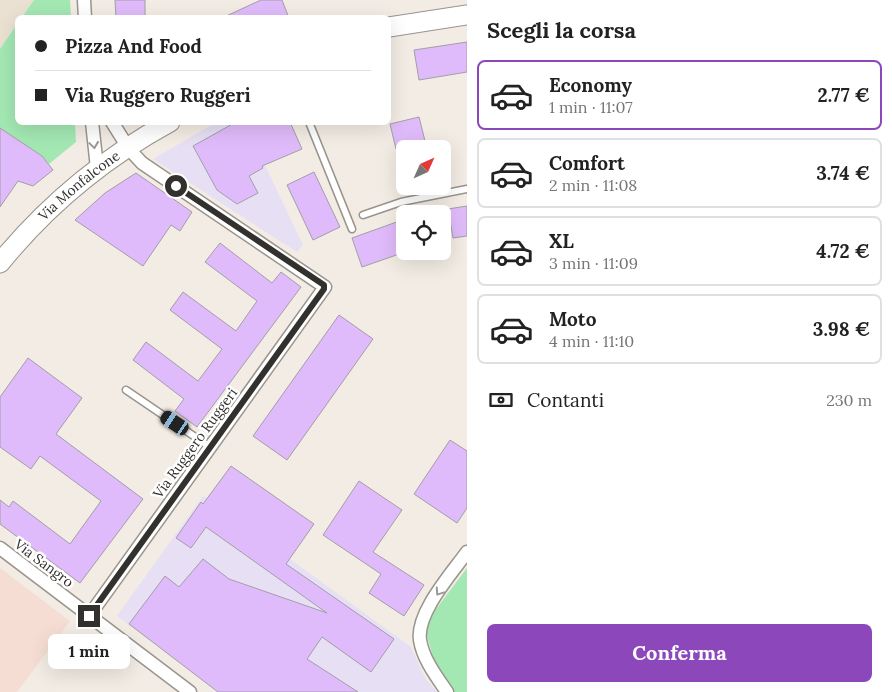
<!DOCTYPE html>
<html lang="it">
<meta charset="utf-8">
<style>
:root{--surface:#fff;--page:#f6f6f6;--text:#222;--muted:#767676;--line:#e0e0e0;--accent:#8c47bb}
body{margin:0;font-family:Lora,serif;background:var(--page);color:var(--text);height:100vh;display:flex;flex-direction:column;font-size:19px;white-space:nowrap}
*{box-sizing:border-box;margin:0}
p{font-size:16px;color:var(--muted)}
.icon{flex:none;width:28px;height:28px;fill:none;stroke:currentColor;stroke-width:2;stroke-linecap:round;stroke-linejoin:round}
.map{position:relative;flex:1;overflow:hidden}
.details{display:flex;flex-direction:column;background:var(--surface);width:425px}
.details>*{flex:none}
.hud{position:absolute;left:15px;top:15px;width:376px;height:110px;border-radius:8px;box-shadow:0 5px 20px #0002;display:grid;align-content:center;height:110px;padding:0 20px;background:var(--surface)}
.needle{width:32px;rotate:45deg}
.tools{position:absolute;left:396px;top:140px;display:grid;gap:10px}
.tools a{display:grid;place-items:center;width:55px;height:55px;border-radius:8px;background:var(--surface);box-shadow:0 5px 20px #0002;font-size:25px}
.end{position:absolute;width:22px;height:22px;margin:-11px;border:6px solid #33312e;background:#fff;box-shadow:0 0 0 2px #fff}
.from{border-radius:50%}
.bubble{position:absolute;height:35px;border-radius:8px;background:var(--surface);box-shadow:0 5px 20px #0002;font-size:16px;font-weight:700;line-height:35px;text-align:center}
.car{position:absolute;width:15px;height:30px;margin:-15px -8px;border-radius:6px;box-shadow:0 0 4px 1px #0007;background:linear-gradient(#222 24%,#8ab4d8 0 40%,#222 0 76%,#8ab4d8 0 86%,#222 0)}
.hud b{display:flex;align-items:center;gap:18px;height:48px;font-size:19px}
.hud b+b{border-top:1px solid var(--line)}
.hud i{width:12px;height:12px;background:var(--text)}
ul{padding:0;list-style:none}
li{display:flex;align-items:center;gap:15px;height:70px;margin:0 10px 8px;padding:0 10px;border:2px solid var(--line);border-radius:8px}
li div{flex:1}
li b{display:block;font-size:19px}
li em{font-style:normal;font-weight:700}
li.current{border-color:var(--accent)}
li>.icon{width:45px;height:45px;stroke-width:1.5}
h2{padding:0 20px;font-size:22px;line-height:60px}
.pay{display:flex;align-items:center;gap:12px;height:55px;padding:0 20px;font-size:19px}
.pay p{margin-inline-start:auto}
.action{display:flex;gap:10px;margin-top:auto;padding:10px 20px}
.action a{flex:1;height:58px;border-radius:8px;background:var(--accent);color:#fff;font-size:20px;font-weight:700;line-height:58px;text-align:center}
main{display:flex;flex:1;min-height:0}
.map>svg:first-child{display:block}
.commercial{fill:#f6ddd4}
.industrial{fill:#e7dff4}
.built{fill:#ebe1d3}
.green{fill:#a3e8b3}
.building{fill:#e0bbfb;stroke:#a29ea6}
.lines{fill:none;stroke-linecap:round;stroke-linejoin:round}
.lane-casing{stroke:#99948c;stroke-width:9}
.street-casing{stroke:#99948c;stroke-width:15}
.secondary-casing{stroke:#99948c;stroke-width:21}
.lane{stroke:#fff;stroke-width:6}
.street{stroke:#fff;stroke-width:12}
.secondary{stroke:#fff;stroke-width:19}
.oneway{stroke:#999896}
.route{stroke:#33312e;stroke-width:6}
.labels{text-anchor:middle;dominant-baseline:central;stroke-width:5;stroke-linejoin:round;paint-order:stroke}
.street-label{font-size:14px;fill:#33312e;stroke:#fff}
</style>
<main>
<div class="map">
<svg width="467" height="692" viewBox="0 0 467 692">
<rect width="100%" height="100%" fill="#f2ece4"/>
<polygon class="commercial" points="0,568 70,621 17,692 0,692"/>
<g class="industrial">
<polygon points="215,123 245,123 303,245 297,252 153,159"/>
<polygon points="203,496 411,647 425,678 437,692 220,692 117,616"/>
</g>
<polygon class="built" points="0,0 34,0 22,17 18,18 17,24 0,49"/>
<g class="green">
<polygon points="34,0 70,0 71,17 22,17"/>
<polygon points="17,24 18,122 75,123 76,142 49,164 42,156 0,128 0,49"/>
<polygon points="467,568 467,692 450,692 440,680 426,633 430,617"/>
</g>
<g class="building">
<polygon points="115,0 145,0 145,18 116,18"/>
<polygon points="261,0 282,0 289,18 222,18"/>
<polygon points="467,42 467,72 419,80 414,50"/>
<polygon points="419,117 427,149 396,149 390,124"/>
<polygon points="236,122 290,122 302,149 262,166 263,168 249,176 258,193 237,204 217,190 193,146"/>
<polygon points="0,128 42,156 53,170 33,186 18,181 0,207"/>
<polygon points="314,172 340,227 313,240 287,185"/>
<polygon points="136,173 192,212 180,231 171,225 143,266 75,220 105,193"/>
<polygon points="467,206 467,236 453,238 448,209"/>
<polygon points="405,219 405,252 362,267 352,238"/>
<polygon points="220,243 272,283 281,272 301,287 197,427 175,411 184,399 133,360 146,342 198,381 222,349 170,310 183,292 236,331 257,301 205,262"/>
<polygon points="339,315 373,339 287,460 253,436"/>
<polygon points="28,358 82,398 56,434 143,499 80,583 0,524 0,500 9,507 13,501 70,544 101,501 40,456 31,469 0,447 0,397"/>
<polygon points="450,440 467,451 467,508 457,523 414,494"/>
<polygon points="231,466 314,524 286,564 394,639 371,672 322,637 307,659 358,692 218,692 129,624 165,576 179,587 203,559 229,579 327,613 206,527 191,548 176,538 201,502 203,504"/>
<polygon points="359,481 402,510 373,552 424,585 404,616 369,593 381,574 323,535"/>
</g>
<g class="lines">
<defs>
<g id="lane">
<polyline points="309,122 352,229"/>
<polyline points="363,215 401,202 467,189"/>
<polyline points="126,390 210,447"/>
</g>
<g id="street">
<polyline points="84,0 85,18"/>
<polyline points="92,122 97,168"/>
<polyline points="0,548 190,692"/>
<polyline points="89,616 325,287 142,163 129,149 112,122"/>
<path d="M 447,692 C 436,676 423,659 420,640 C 416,613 452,573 467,552"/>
</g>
<g id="secondary">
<polyline points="389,27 467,15"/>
<path id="s1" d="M 0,263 C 48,204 104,158 170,122"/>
</g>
</defs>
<use href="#lane" class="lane-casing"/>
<use href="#street" class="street-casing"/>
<use href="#secondary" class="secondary-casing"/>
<use href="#lane" class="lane"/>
<use href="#street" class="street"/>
<use href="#secondary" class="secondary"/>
</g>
<defs><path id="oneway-chevron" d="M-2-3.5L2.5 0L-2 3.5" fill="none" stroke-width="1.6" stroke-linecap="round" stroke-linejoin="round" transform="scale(1.25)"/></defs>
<g class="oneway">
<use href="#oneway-chevron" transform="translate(94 145) rotate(82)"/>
<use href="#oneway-chevron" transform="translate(439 592) rotate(124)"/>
</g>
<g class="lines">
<polyline class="route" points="89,616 324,289 324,285 176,186"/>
</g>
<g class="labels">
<g class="street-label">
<text stroke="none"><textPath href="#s1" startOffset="111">Via Monfalcone</textPath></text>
<text transform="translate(195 443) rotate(-54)">Via Ruggero Ruggeri</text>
<text transform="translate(44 563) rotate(37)">Via Sangro</text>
</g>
</g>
</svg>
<div class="tools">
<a><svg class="needle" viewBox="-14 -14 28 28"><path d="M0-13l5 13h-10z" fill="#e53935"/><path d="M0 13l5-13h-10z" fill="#767676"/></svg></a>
<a><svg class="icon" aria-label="locate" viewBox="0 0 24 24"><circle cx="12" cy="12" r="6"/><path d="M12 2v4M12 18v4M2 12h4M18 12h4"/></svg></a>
</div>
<i class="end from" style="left:176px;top:186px"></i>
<i class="end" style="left:89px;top:616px"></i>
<div class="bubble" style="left:48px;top:634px;width:82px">1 min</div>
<i class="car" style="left:175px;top:423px;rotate:304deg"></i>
<div class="hud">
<b><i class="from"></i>Pizza And Food</b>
<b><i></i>Via Ruggero Ruggeri</b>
</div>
</div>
<section class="details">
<h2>Scegli la corsa</h2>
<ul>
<li class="current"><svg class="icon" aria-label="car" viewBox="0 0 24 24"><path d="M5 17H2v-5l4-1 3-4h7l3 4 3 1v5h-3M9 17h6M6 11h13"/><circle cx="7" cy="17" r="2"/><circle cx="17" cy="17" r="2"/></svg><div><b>Economy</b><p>1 min · 11:07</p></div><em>2.77 €</em></li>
<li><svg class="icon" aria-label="car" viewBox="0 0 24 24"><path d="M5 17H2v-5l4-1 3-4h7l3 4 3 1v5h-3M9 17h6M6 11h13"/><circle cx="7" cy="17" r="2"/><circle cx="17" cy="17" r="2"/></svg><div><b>Comfort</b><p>2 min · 11:08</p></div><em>3.74 €</em></li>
<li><svg class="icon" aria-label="car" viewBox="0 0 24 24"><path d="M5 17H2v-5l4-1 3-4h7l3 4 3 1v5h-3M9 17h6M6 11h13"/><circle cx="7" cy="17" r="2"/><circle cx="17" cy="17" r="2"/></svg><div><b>XL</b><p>3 min · 11:09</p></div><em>4.72 €</em></li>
<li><svg class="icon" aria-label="car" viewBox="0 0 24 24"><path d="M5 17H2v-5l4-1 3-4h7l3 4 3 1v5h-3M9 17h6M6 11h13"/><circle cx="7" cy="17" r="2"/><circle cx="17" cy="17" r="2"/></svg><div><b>Moto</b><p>4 min · 11:10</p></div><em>3.98 €</em></li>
</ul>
<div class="pay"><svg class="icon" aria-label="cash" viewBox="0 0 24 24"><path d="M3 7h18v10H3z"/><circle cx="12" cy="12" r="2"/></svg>Contanti<p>230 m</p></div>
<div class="action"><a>Conferma</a></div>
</section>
</main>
